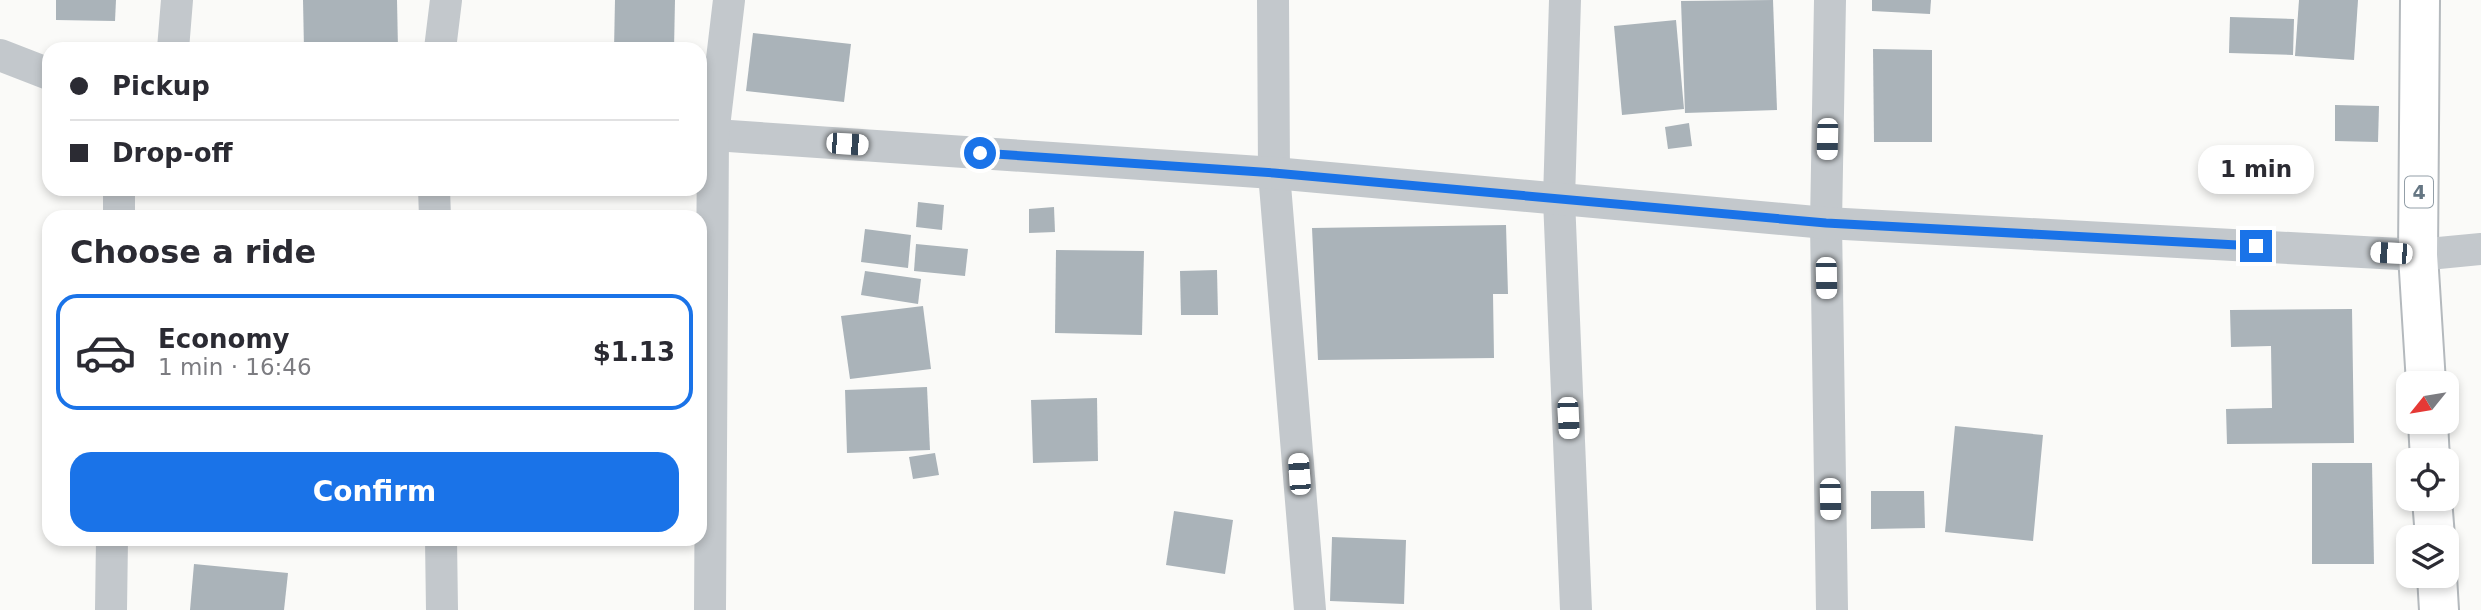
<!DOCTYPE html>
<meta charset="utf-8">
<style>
:root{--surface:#fff;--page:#f2f2f3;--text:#2b2b33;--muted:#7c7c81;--line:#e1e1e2;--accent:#1a73e8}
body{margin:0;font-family:"DejaVu Sans",sans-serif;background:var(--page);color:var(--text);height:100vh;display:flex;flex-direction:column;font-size:26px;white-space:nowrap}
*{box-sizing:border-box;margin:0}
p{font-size:23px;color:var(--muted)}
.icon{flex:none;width:38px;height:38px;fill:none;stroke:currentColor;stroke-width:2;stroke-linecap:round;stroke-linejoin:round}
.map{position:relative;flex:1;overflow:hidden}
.panel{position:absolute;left:42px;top:210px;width:665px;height:336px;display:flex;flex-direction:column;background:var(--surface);border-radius:21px;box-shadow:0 4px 10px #0003}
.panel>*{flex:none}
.banner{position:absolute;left:42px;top:42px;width:665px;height:154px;border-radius:21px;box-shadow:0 4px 10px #0003;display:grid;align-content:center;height:154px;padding:0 28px;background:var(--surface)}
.needle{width:46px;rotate:240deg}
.buttons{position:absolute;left:2396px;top:371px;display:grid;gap:14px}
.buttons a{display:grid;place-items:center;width:63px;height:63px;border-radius:14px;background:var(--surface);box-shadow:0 4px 10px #0003;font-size:35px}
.end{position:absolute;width:32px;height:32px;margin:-16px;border:9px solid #1a73e8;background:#fff;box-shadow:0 0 0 4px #fff}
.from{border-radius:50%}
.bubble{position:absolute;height:49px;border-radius:21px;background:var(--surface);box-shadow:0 4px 10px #0003;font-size:23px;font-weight:600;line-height:49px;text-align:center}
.car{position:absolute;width:21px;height:42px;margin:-21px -10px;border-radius:9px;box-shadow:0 0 5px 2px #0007;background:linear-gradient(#fff 24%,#345 0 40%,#fff 0 76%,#345 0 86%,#fff 0)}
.banner b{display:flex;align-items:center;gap:24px;height:66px;font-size:26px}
.banner b+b{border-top:2px solid var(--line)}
.banner i{width:18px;height:18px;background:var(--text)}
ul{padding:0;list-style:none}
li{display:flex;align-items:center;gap:21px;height:116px;margin:0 14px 10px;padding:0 14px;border:4px solid transparent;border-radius:21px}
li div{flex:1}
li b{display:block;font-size:26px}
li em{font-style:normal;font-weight:600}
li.active{border-color:var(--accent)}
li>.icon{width:63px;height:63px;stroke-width:1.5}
h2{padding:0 28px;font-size:32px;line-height:84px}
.primary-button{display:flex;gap:14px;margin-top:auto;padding:14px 28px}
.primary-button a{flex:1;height:80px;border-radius:21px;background:var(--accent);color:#fff;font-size:28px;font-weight:600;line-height:80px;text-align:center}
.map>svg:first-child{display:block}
.building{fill:#aab3b9}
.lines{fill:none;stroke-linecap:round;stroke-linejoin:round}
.trunk-casing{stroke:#b4b9bd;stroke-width:42}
.minor{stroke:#c3c8cc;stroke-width:32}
.trunk{stroke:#fff;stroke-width:38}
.route{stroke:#1a73e8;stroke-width:9}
.labels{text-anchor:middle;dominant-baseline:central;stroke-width:7;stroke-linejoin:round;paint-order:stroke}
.shield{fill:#fff;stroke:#939fa8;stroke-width:2}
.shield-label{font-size:19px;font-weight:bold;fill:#657683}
</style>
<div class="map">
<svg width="2481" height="610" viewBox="0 0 2481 610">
<rect width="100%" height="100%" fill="#fafaf8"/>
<g class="building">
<polygon points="56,0 116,0 115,21 56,20"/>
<polygon points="303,0 397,0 398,49 304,49"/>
<polygon points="615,0 675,0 674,49 614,49"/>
<polygon points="1773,0 1777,110 1685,113 1681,1"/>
<polygon points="1872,0 1931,0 1930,14 1872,11"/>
<polygon points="2299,0 2358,0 2354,60 2295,56"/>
<polygon points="2230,17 2294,19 2293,55 2229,53"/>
<polygon points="1676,20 1684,109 1622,115 1614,26"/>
<polygon points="753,33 851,44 844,102 746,91"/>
<polygon points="1873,49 1932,50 1932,142 1874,142"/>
<polygon points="2335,105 2379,106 2378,142 2335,141"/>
<polygon points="1689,123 1692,146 1668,149 1665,127"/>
<polygon points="918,202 944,205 942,230 916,227"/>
<polygon points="1054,207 1055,232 1029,233 1029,209"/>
<polygon points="1506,225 1508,294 1493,294 1494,358 1318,360 1312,228"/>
<polygon points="865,229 911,235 908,268 861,262"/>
<polygon points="916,244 968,249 965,276 914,271"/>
<polygon points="1056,250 1144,251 1142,335 1055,333"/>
<polygon points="1217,270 1218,315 1181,315 1180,271"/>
<polygon points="865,271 921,279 918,304 861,295"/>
<polygon points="923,306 931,369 850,379 841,316"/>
<polygon points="2352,309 2354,443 2227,444 2226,409 2272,408 2271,346 2231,347 2230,310"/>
<polygon points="927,387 930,450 847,453 845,390"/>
<polygon points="1097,398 1098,461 1033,463 1031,400"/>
<polygon points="1955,426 2043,435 2033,541 1945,532"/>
<polygon points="935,453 939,475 913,479 909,457"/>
<polygon points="2312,463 2372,463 2374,564 2312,564"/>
<polygon points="1871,491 1924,491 1925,528 1871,529"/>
<polygon points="1174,511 1233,520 1225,574 1166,565"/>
<polygon points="1332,537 1406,540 1404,604 1330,601"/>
<polygon points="194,564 288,573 284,610 190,610"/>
</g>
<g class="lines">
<defs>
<g id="trunk">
<polyline points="2420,0 2418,255 2426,383"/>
<polyline points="2428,422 2430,460"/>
<polyline points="2432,499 2435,537"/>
<polyline points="2437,576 2439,610"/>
</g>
</defs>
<use href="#trunk" class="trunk-casing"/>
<g class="minor">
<polyline points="1273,0 1274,173 1310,610"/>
<polyline points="1565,0 1559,199 1576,610"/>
<polyline points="1830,0 1826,223 1832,610"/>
<polyline points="173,49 177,0"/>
<polyline points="440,49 446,0"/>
<polyline points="0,55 49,74"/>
<polyline points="700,134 1274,173 1826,223 2418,255 2481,249"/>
<polyline points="434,189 435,217"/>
<polyline points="119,217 119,189"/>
<polyline points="441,539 442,610"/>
<polyline points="111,610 112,539"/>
<polyline points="710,610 713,135 729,0"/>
</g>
<use href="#trunk" class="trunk"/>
</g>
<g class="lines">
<polyline class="route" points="980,153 1274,173 1826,223 2256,246"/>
</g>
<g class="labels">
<rect class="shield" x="2405" y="176.5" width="28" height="31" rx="5"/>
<g class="shield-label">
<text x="2419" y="192">4</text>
</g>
</g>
</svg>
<div class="buttons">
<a><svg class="needle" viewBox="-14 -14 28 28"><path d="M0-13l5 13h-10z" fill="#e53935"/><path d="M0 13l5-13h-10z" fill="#7c7c81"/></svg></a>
<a><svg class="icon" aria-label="locate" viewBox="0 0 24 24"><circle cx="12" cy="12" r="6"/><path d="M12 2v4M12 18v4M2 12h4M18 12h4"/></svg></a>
<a><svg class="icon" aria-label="layers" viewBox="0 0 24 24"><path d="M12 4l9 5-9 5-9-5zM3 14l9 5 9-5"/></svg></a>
</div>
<i class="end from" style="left:980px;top:153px"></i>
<i class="end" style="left:2256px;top:246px"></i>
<div class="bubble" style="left:2198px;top:145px;width:116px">1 min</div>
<i class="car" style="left:1827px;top:139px;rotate:181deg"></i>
<i class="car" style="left:847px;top:144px;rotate:94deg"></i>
<i class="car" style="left:2391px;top:253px;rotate:273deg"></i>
<i class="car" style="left:1826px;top:278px;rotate:179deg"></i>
<i class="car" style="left:1568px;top:418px;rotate:177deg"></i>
<i class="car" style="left:1299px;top:474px;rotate:356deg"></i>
<i class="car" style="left:1830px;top:499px;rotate:179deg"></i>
<div class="banner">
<b><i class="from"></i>Pickup</b>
<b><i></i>Drop-off</b>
</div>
<section class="panel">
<h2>Choose a ride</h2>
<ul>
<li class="active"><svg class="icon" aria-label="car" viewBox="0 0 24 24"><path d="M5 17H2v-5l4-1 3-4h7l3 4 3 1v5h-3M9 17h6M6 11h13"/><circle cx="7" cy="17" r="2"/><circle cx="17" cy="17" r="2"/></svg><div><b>Economy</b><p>1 min · 16:46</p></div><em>$1.13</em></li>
</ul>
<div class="primary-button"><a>Confirm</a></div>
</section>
</div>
